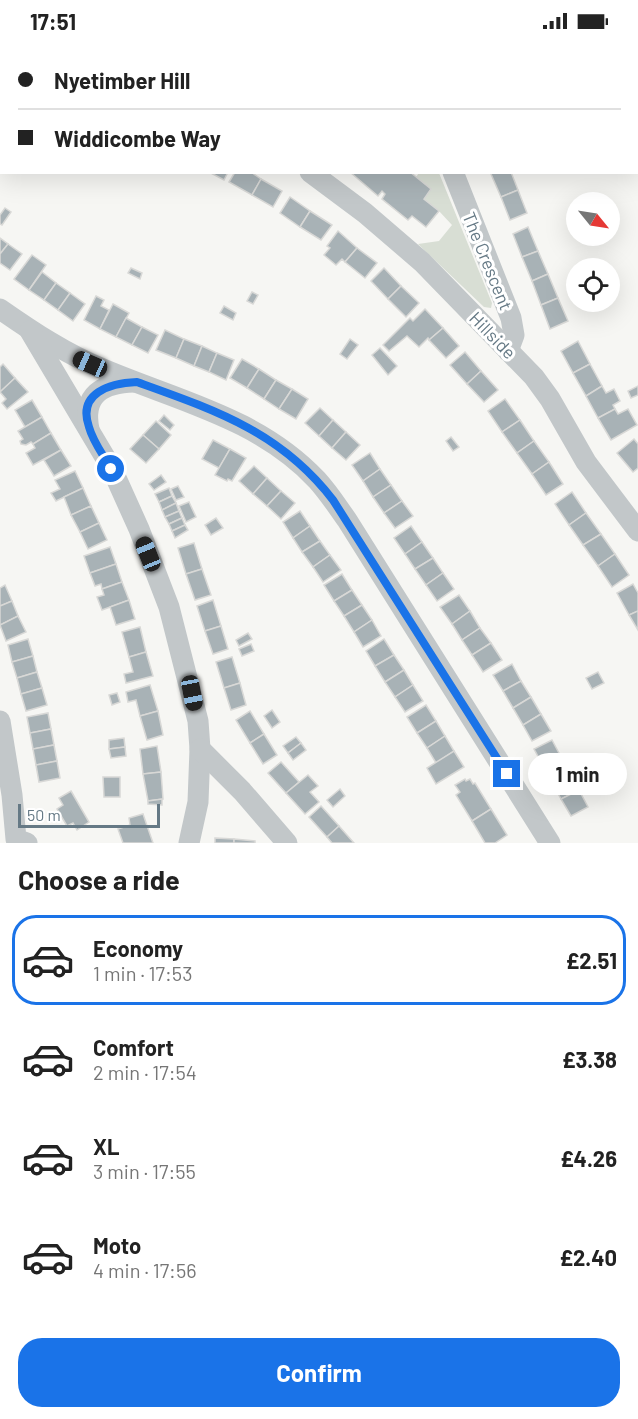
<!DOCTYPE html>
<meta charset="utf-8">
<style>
:root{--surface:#fff;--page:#f6f6f6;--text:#222;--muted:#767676;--line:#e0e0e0;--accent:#1a73e8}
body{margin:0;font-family:Barlow,sans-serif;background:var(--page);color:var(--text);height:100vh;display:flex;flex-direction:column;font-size:22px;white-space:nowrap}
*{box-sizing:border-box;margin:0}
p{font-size:20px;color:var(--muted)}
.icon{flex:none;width:33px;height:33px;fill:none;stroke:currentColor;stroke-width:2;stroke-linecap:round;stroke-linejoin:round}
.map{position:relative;height:801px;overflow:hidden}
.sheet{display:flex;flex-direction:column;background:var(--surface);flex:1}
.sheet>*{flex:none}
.guide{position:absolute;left:0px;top:0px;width:639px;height:132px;box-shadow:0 6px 24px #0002;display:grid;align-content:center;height:132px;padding:0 18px;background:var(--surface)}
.needle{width:39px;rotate:120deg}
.buttons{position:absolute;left:566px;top:150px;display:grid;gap:12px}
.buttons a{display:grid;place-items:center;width:54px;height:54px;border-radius:50%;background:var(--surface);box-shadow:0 6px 24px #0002;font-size:30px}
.scale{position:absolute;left:18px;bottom:15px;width:142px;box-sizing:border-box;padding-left:6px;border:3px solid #657985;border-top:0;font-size:16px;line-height:21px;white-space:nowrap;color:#657985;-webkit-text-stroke:4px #fff;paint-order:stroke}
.end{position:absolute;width:27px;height:27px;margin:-14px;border:8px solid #1a73e8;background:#fff;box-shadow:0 0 0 3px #fff}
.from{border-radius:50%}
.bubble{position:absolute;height:42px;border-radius:21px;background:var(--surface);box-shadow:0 6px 24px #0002;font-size:20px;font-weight:700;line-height:42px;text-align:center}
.car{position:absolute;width:18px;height:36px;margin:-18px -9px;border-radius:8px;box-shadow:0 0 4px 2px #0007;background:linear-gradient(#222 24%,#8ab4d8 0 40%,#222 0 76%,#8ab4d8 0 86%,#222 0)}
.guide b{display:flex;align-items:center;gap:21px;height:57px;font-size:22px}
.guide b+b{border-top:2px solid var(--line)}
.guide i{width:15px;height:15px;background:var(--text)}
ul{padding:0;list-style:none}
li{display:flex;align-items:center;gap:18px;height:90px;margin:0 12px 9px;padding:0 6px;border:3px solid transparent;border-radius:24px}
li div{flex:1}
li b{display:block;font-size:22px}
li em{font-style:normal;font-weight:700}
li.current{border-color:var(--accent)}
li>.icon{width:54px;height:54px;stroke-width:1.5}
h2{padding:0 18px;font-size:27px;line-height:72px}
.primary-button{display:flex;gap:12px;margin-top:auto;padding:12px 18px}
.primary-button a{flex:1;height:69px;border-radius:24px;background:var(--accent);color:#fff;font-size:24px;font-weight:700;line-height:69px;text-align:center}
.status{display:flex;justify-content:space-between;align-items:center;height:42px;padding:0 30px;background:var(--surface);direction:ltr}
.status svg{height:16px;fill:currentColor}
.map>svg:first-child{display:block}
.green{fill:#d8ded4}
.building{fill:#a8b2b6;stroke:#d8d8d6;stroke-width:1.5}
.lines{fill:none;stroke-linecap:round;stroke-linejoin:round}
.minor{stroke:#c2c7c9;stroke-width:21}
.route{stroke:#1a73e8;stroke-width:8}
.labels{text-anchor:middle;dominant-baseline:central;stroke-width:6;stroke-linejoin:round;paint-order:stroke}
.street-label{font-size:18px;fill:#657985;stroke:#fff}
</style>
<div class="status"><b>17:51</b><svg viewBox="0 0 49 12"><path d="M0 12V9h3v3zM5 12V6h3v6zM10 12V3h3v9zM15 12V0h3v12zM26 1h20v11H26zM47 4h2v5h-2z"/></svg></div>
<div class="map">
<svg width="638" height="801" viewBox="0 0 638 801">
<rect width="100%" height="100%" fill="#f6f6f3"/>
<polygon class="green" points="419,131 439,131 492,261 491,266 484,265 418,202 439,199 452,183 439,169 424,157 431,147 416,135"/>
<g class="building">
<polygon points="209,130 228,130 224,138"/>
<polygon points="235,130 251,130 261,137 252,153 229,140"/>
<polygon points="350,130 410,130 431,147 424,157 439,169 426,185 412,174 408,178 382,157 385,152 382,149 378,154"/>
<polygon points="494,130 511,130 518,148 501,155 491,132"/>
<polygon points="261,137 282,149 273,165 252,153"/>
<polygon points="518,148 527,171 510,178 501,155"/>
<polygon points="290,155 310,169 300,185 280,171"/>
<polygon points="5,166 11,170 2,183 0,182 0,173"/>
<polygon points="310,169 332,183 321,198 300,185"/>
<polygon points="528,185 538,209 522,215 513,192"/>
<polygon points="338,189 357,206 345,220 342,217 336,223 324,213 330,206 327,204"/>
<polygon points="0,196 8,202 0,212"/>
<polygon points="8,202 22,212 10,228 0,221 0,212"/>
<polygon points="357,206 377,221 365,236 345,220"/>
<polygon points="538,209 548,232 532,239 522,215"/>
<polygon points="32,213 46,223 29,248 14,237"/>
<polygon points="131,226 142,231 140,237 128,231"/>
<polygon points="384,226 401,244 388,257 371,239"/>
<polygon points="42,230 56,241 44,258 29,248"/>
<polygon points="548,232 558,256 541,263 532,239"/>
<polygon points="56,241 70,251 58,268 44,258"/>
<polygon points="401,244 419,261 406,275 388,257"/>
<polygon points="252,250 258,253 253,262 247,259"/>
<polygon points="70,251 85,262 73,279 58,268"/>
<polygon points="96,254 104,258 101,264 109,268 100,287 84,278"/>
<polygon points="558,256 568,279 550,287 541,263"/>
<polygon points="113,262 129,271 116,295 100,287"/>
<polygon points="224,264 236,271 233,278 220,271"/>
<polygon points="425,267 443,286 429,298 428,296 419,305 407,294 389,309 383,303 410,276 413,279"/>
<polygon points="126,276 142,285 132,303 116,295"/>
<polygon points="142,285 158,293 148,311 132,303"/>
<polygon points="443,286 459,304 446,316 429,298"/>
<polygon points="165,288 184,297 176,316 156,308"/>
<polygon points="184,297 202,304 194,324 176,316"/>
<polygon points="350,297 358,303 347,317 340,312"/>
<polygon points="578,299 590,322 573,331 561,309"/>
<polygon points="202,304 217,311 209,330 194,324"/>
<polygon points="380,306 397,324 388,333 372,313"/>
<polygon points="465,310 481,329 467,342 450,323"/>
<polygon points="217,311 234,318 226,338 209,330"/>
<polygon points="242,317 259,327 247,346 230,336"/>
<polygon points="3,322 15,336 0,350 0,325"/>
<polygon points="590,322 602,344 586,354 573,331"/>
<polygon points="259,327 276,338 264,357 247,346"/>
<polygon points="481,329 498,348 484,360 467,342"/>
<polygon points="15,336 28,350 7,367 2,361 6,357 0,350"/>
<polygon points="276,338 292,347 279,367 264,357"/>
<polygon points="602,344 606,351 614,347 620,359 613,363 615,367 598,376 586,354"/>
<polygon points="638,344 638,353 631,356 628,349"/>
<polygon points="292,347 308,357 296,377 279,367"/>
<polygon points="505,357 520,378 502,390 488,369"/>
<polygon points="32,358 42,375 25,385 15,368"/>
<polygon points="320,366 333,378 319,394 305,381"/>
<polygon points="615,367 618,372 628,367 637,383 611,398 598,376"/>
<polygon points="164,373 174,383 170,388 159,379"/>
<polygon points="42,375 51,391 33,402 31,400 26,403 21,402 20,399 23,397 18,389"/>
<polygon points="333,378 346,390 332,406 319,394"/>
<polygon points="520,378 534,399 517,411 502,390"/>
<polygon points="156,379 171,393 159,407 143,393"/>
<polygon points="346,390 360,403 346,418 332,406"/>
<polygon points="51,391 61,408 33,423 26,411 35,406 33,402"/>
<polygon points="143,393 159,407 146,421 130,407"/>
<polygon points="451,395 459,405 453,409 446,399"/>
<polygon points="634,397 638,402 638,426 633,430 617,411"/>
<polygon points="213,398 230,407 219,426 202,417"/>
<polygon points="534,399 549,420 532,432 517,411"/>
<polygon points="230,407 246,416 232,439 228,437 227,439 215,433"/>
<polygon points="61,408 71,424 54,434 44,418"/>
<polygon points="370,411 380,427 363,439 352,423"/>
<polygon points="549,420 563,442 546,453 532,432"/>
<polygon points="254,424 267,436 253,452 239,439"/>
<polygon points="380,427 391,443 373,455 363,439"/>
<polygon points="75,429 83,446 56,459 51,451 60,447 55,438"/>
<polygon points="161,433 166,440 154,448 149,442"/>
<polygon points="267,436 281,449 267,464 253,452"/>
<polygon points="391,443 402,459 384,471 373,455"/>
<polygon points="178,444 184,455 176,458 171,447"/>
<polygon points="83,446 91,464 71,473 64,455"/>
<polygon points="169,446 172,454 159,460 155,452"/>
<polygon points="281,449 295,461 281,477 267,464"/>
<polygon points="572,450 586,471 569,483 555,462"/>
<polygon points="172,454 176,461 162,468 159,460"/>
<polygon points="402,459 413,474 395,486 384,471"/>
<polygon points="189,460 196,475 186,480 179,464"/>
<polygon points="176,461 179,469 165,475 162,468"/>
<polygon points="91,464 99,481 80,490 71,473"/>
<polygon points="179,469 182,476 169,482 165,475"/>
<polygon points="300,469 310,484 293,496 283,480"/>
<polygon points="586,471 601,492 583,503 569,483"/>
<polygon points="182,476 185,483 172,489 169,482"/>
<polygon points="216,476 223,486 211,493 205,483"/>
<polygon points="99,481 107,498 88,507 80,490"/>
<polygon points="185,483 188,488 175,496 172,489"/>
<polygon points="310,484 320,499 302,510 293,496"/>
<polygon points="411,484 422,500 405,512 394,496"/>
<polygon points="601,492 615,512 598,524 583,503"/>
<polygon points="320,499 330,513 313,525 302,510"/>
<polygon points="422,500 433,516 415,527 405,512"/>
<polygon points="194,501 202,527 186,532 178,506"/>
<polygon points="110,505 116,522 90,531 84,514"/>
<polygon points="615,512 629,533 612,545 598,524"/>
<polygon points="330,513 341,528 323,540 313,525"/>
<polygon points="433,516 443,531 426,543 415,527"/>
<polygon points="116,522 122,540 102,547 101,542 95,544 90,531"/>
<polygon points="202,527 211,553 195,558 186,532"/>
<polygon points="443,531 454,547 437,559 426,543"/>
<polygon points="342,532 352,548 334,559 324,543"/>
<polygon points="122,540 129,558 102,568 97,555 104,553 102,547"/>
<polygon points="633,542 638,551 638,569 629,573 617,551"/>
<polygon points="5,543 12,559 0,564 0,546"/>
<polygon points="352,548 362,563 344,574 334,559"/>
<polygon points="459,553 470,569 452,582 440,565"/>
<polygon points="129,558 135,577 116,583 110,565"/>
<polygon points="213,558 221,584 205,589 197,564"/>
<polygon points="12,559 18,574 0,583 0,564"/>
<polygon points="362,563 372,578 354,590 344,574"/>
<polygon points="470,569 480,586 462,598 452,582"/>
<polygon points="638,569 638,588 629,573"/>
<polygon points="18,574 26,590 6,599 0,583"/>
<polygon points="372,578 381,594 363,605 354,590"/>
<polygon points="221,584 228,607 213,612 205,589"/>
<polygon points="140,585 146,610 129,615 122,590"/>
<polygon points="480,586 491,601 472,613 462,598"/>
<polygon points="248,591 252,597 239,604 236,598"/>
<polygon points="28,597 33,614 12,620 8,603"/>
<polygon points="384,597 394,613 375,624 366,609"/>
<polygon points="491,601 502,618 483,630 472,613"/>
<polygon points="251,602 254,609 242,614 239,607"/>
<polygon points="146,610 153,634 126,641 124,632 133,630 129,615"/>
<polygon points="394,613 404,628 385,640 375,624"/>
<polygon points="33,614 37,630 17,636 12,620"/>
<polygon points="232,615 240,641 224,646 216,620"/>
<polygon points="512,622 521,639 503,649 493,633"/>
<polygon points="404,628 413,643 395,655 385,640"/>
<polygon points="37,630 42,646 21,652 17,636"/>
<polygon points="598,630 604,641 592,647 586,636"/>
<polygon points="521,639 531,655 513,666 503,649"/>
<polygon points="240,641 246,663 231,668 224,646"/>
<polygon points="150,643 158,669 140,674 136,658 128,660 126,650"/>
<polygon points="413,643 423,659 405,670 395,655"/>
<polygon points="42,646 47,663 26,669 21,652"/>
<polygon points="117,651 120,660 112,663 109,653"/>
<polygon points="531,655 541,672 523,683 513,666"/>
<polygon points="426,663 436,679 417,691 407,675"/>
<polygon points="272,668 280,680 272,686 264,674"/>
<polygon points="158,669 163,693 147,698 140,674"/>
<polygon points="250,669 264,692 250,701 236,678"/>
<polygon points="48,671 51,687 30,691 27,675"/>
<polygon points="541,672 551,689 532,699 523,683"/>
<polygon points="436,679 445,694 427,706 417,691"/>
<polygon points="51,687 54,703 33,707 30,691"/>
<polygon points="264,692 277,713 263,722 250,701"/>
<polygon points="445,694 454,709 436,721 427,706"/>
<polygon points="296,695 301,701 288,711 283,704"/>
<polygon points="124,696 125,705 109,707 109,698"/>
<polygon points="552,698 561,715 544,725 534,707"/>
<polygon points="301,701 306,708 293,718 288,711"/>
<polygon points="54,703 57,719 36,723 33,707"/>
<polygon points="157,704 161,730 143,732 140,707"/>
<polygon points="125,705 126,714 111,716 109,707"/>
<polygon points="454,709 464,725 436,742 427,726"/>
<polygon points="561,715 570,732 553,742 544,725"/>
<polygon points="57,719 60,736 39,740 36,723"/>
<polygon points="281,720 299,740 286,751 268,731"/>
<polygon points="161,730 163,757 148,759 143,732"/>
<polygon points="570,732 579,748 561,757 553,742"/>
<polygon points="308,733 318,744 310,750 319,760 305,772 286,751"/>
<polygon points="103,735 120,735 120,755 104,755"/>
<polygon points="465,737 466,739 470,737 473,742 475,741 491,767 472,779 456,753 460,750 455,743"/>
<polygon points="340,747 345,754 333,765 327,758"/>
<polygon points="579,748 588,765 571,774 561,757"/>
<polygon points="71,749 89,780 77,788 73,781 67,784 57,767 63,763 59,756"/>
<polygon points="162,757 162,763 148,762 148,759"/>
<polygon points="321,764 339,784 327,795 309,775"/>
<polygon points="491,767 507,793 495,801 485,801 472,779"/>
<polygon points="143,772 153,801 123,801 118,787 130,783 129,776"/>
<polygon points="339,784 354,801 332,801 327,795"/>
<polygon points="215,796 234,797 234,801 215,801"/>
<polygon points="234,797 255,799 255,801 234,801"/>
</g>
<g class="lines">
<g class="minor">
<polyline points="103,0 105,2"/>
<polyline points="402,0 403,2"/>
<polyline points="310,130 365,171 422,220 534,335 550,357 586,420 638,489"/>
<polyline points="453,130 511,276 514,293 508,309"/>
<path d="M 0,267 C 33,290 66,312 103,327 C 178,359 259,376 317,438 C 328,450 337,464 347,478 L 550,801"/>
<polyline points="30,289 112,427 139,487 169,565 198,679 200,707 198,760 189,801"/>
<path d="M 89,387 C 82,353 102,341 134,340"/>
<polyline points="0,679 12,753 16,797 27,801"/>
<polyline points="200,707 242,749 287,801"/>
</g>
</g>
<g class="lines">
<path class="route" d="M 111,427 C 104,414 93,400 89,385 C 77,351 110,341 137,340 C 215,368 281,390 333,458 L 507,732"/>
</g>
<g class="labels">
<g class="street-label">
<text transform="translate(488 219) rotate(68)">The Crescent</text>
<text transform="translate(493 293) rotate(46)">Hillside</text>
</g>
</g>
</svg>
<div class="buttons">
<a><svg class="needle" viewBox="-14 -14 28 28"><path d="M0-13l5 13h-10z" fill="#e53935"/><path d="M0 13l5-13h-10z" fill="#767676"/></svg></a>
<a><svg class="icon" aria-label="locate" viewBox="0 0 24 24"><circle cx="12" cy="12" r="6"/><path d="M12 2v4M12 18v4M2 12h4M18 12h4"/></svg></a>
</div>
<div class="scale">50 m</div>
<i class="end from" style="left:111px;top:427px"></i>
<i class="end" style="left:507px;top:732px"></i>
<div class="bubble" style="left:528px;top:711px;width:99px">1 min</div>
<i class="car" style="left:90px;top:322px;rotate:294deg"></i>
<i class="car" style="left:148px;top:512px;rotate:338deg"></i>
<i class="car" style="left:192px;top:651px;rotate:169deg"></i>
<div class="guide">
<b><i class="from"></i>Nyetimber Hill</b>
<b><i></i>Widdicombe Way</b>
</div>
</div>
<section class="sheet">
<h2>Choose a ride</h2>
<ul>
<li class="current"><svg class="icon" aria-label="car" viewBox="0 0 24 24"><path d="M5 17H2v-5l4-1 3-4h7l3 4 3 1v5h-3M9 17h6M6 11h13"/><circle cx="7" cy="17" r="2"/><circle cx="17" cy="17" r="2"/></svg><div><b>Economy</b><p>1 min · 17:53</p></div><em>£2.51</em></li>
<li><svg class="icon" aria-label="car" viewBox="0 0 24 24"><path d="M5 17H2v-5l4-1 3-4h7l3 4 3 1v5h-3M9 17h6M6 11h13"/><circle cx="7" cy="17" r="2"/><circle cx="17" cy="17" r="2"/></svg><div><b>Comfort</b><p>2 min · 17:54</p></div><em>£3.38</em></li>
<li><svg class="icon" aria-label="car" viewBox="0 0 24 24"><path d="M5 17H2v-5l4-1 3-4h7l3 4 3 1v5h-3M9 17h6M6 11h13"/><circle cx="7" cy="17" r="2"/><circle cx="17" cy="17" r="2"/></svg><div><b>XL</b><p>3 min · 17:55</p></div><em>£4.26</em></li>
<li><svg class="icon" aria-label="car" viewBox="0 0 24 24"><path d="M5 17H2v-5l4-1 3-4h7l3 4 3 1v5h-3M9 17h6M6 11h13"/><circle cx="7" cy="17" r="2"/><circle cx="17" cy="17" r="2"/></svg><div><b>Moto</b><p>4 min · 17:56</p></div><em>£2.40</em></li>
</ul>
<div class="primary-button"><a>Confirm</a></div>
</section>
